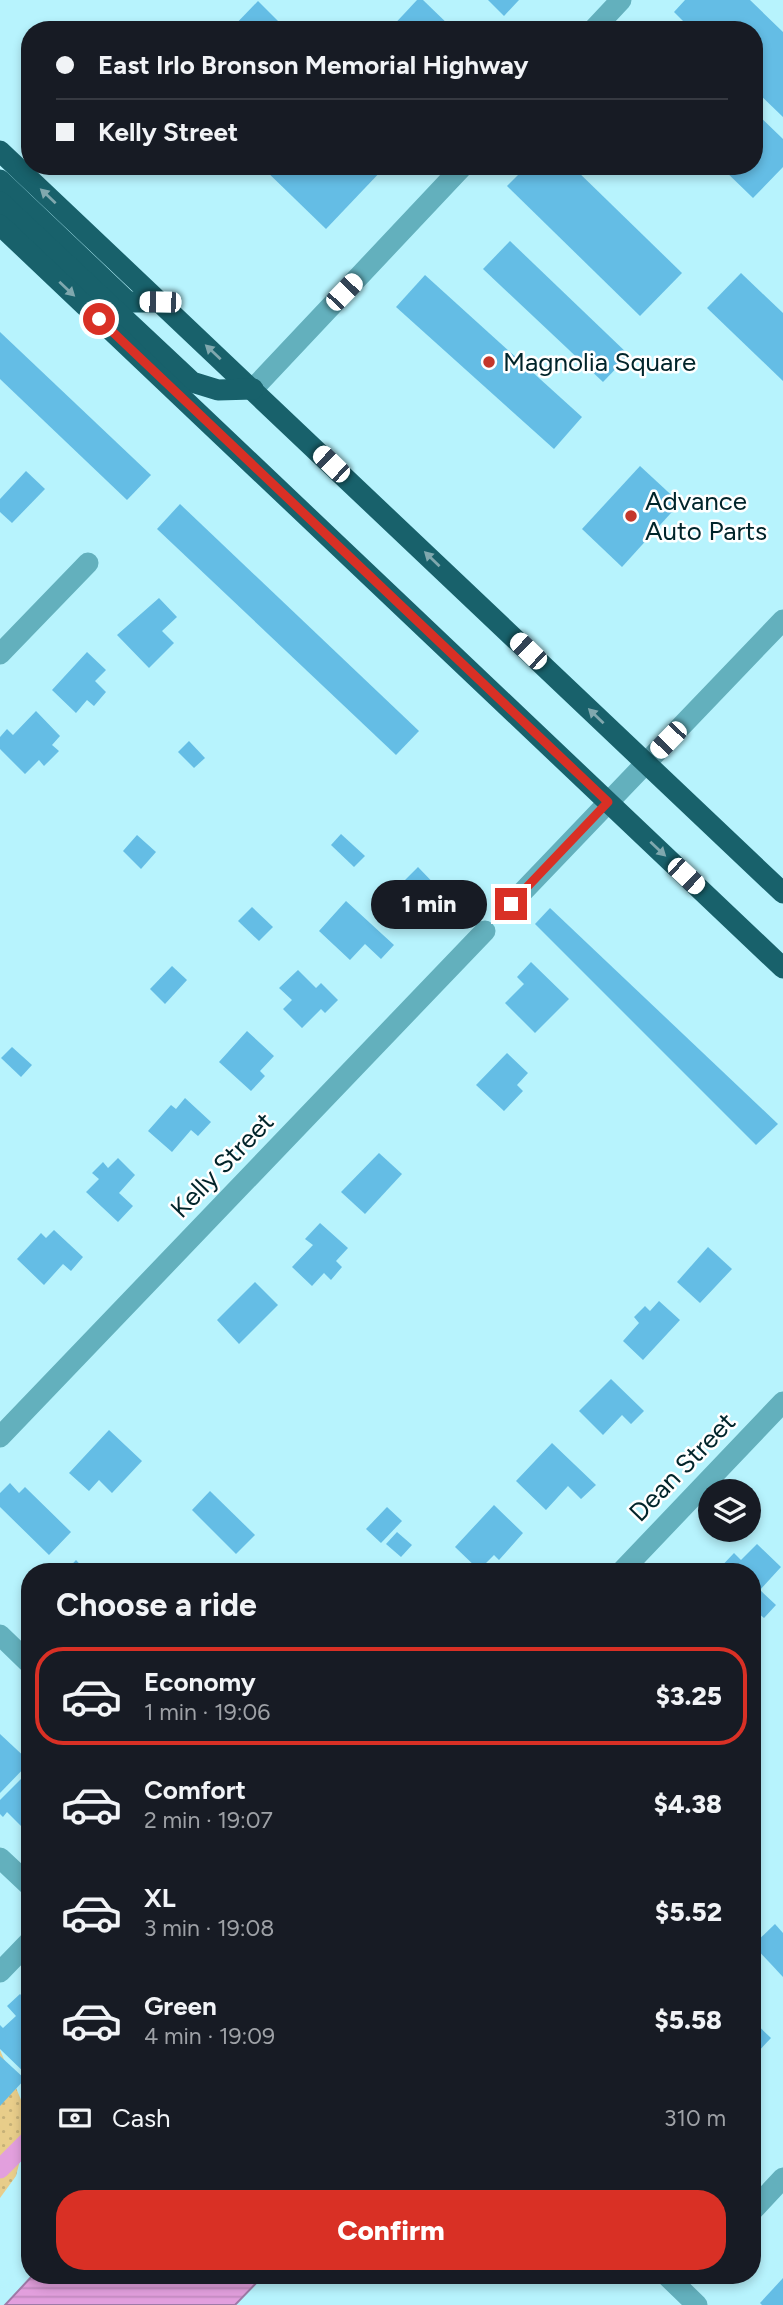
<!DOCTYPE html>
<meta charset="utf-8">
<style>
:root{--surface:#171b24;--page:#20242c;--text:#f1f3f6;--muted:#9ea1a6;--line:#363941;--accent:#d93025}
body{margin:0;font-family:Figtree,sans-serif;background:var(--page);color:var(--text);height:100vh;display:flex;flex-direction:column;font-size:26px;white-space:nowrap}
*{box-sizing:border-box;margin:0}
p{font-size:23px;color:var(--muted)}
.icon{flex:none;width:38px;height:38px;fill:none;stroke:currentColor;stroke-width:2;stroke-linecap:round;stroke-linejoin:round}
.map{position:relative;flex:1;overflow:hidden}
.panel{position:absolute;left:21px;top:1563px;width:740px;height:721px;display:flex;flex-direction:column;background:var(--surface);border-radius:28px;box-shadow:0 4px 10px #0003}
.panel>*{flex:none}
.hud{position:absolute;left:21px;top:21px;width:742px;height:154px;border-radius:28px;box-shadow:0 4px 10px #0003;display:grid;align-content:center;height:154px;padding:0 35px;background:var(--surface)}
.tools{position:absolute;left:698px;top:1479px;display:grid;gap:14px}
.tools a{display:grid;place-items:center;width:63px;height:63px;border-radius:50%;background:var(--surface);box-shadow:0 4px 10px #0003;font-size:35px}
.end{position:absolute;width:32px;height:32px;margin:-16px;border:9px solid #d93025;background:#fff;box-shadow:0 0 0 4px #fff}
.from{border-radius:50%}
.bubble{position:absolute;height:49px;border-radius:24px;background:var(--surface);box-shadow:0 4px 10px #0003;font-size:23px;font-weight:800;line-height:49px;text-align:center}
.car{position:absolute;width:21px;height:42px;margin:-21px -10px;border-radius:9px;box-shadow:0 0 5px 2px #0007;background:linear-gradient(#fff 24%,#345 0 40%,#fff 0 76%,#345 0 86%,#fff 0)}
.hud b{display:flex;align-items:center;gap:24px;height:66px;font-size:26px}
.hud b+b{border-top:2px solid var(--line)}
.hud i{width:18px;height:18px;background:var(--text)}
ul{padding:0;list-style:none}
li{display:flex;align-items:center;gap:21px;height:98px;margin:0 14px 10px;padding:0 21px;border:4px solid transparent;border-radius:28px}
li div{flex:1}
li b{display:block;font-size:26px}
li em{font-style:normal;font-weight:800}
li.selected{border-color:var(--accent)}
li>.icon{width:63px;height:63px;stroke-width:1.5}
h2{padding:0 35px;font-size:32px;line-height:84px}
.pay{display:flex;align-items:center;gap:18px;height:77px;padding:0 35px;font-size:26px}
.pay p{margin-inline-start:auto}
.cta{display:flex;gap:14px;margin-top:auto;padding:14px 35px}
.cta a{flex:1;height:80px;border-radius:28px;background:var(--accent);color:#fff;font-size:28px;font-weight:800;line-height:80px;text-align:center}
.map>svg:first-child{display:block}
.grass{fill:url(#grass-dots)}
.water{fill:url(#water-rules);stroke:#9e7aa7;stroke-width:2}
.lines{fill:none;stroke-linecap:round;stroke-linejoin:round}
.canal{stroke:#e29fdd;stroke-width:19}
.building{fill:#64bde5}
.minor{stroke:#63b0bd;stroke-width:21}
.highway{stroke:#18616b;stroke-width:21}
.oneway{fill:#80a8ae}
.route{stroke:#d93025;stroke-width:9}
.poi-dot{fill:#c4372b;stroke:#fff;stroke-width:2.5}
.labels{text-anchor:middle;dominant-baseline:central;stroke-width:5;stroke-linejoin:round;paint-order:stroke}
.poi-label{font-size:26px;fill:#00242a;stroke:#fff;text-anchor:start}
.street-label{font-size:26px;fill:#00242a;stroke:#fff}
</style>
<div class="map">
<svg width="783" height="2305" viewBox="0 0 783 2305">
<defs>
<pattern id="grass-dots" width="8" height="8" patternUnits="userSpaceOnUse" patternTransform="scale(1.75)"><rect width="8" height="8" fill="#e8cd8a"/><path d="M2 2h.1M6 6h.1" fill="none" stroke="#c5b077" stroke-width="1.8" stroke-linecap="round"/></pattern>
<pattern id="water-rules" width="6" height="5" patternUnits="userSpaceOnUse" patternTransform="scale(1.75)"><rect width="6" height="5" fill="#e29fdd"/><path d="M0 2.5h6" fill="none" stroke="#c089be"/></pattern>
</defs>
<rect width="100%" height="100%" fill="#b7f3fd"/>
<polygon class="grass" points="0,2050 30,2121 16,2176 0,2198"/>
<polygon class="water" points="33,2275 264,2275 235,2305 5,2305"/>
<g class="lines">
<polyline class="canal" points="0,2169 30,2139"/>
</g>
<g class="building">
<polygon points="417,0 423,0 454,30 389,30"/>
<polygon points="488,0 519,0 504,16"/>
<polygon points="685,0 750,0 783,32 783,117 754,89 754,30 692,30 674,12"/>
<polygon points="258,1 287,30 230,30"/>
<polygon points="754,111 783,139 783,167 753,198 720,166 754,166"/>
<polygon points="261,166 382,166 384,168 326,229"/>
<polygon points="527,166 572,166 682,273 640,316 507,186"/>
<polygon points="510,241 629,355 603,382 483,269"/>
<polygon points="741,273 783,313 783,381 707,308"/>
<polygon points="425,275 582,417 554,449 396,307"/>
<polygon points="0,332 151,475 127,500 0,379"/>
<polygon points="640,466 680,503 622,567 582,529"/>
<polygon points="26,471 45,489 12,523 0,512 0,499"/>
<polygon points="180,504 419,731 396,755 157,529"/>
<polygon points="159,598 177,617 162,631 174,643 149,668 117,635"/>
<polygon points="87,652 106,670 95,681 106,692 94,706 87,700 76,713 52,690"/>
<polygon points="36,711 60,736 52,745 59,751 44,766 39,760 25,774 0,749 0,737 7,729 13,735"/>
<polygon points="189,741 205,758 194,768 178,752"/>
<polygon points="341,834 365,856 354,867 331,845"/>
<polygon points="137,835 156,852 141,869 123,851"/>
<polygon points="418,867 442,892 414,920 394,900 407,887 403,882"/>
<polygon points="346,901 394,945 381,959 365,944 350,960 319,931"/>
<polygon points="252,907 273,927 259,941 238,921"/>
<polygon points="550,908 778,1124 756,1145 535,924"/>
<polygon points="531,962 569,999 535,1033 505,1003 524,984 517,977"/>
<polygon points="172,966 187,980 165,1004 150,989"/>
<polygon points="298,970 316,988 321,983 338,1000 325,1013 321,1009 302,1028 283,1009 292,1000 279,988"/>
<polygon points="247,1031 274,1056 260,1071 265,1076 251,1091 219,1062"/>
<polygon points="12,1047 32,1065 21,1077 1,1058"/>
<polygon points="507,1053 528,1073 517,1085 523,1091 504,1111 476,1085"/>
<polygon points="185,1098 211,1122 198,1136 191,1130 172,1152 148,1131 171,1105 176,1109"/>
<polygon points="379,1153 402,1174 365,1214 341,1192"/>
<polygon points="118,1158 135,1175 119,1193 133,1206 118,1222 86,1192 99,1179 92,1173 103,1162 108,1168"/>
<polygon points="320,1223 348,1248 336,1261 342,1267 331,1280 324,1273 312,1286 292,1267 313,1245 305,1239"/>
<polygon points="54,1230 83,1257 71,1271 63,1264 44,1285 17,1259 41,1233 46,1238"/>
<polygon points="708,1247 732,1269 700,1303 677,1282"/>
<polygon points="255,1282 278,1305 239,1344 217,1320"/>
<polygon points="659,1301 680,1320 643,1360 623,1341 639,1323 634,1317 645,1306 650,1311"/>
<polygon points="611,1379 644,1411 631,1424 622,1415 603,1435 579,1411"/>
<polygon points="109,1430 142,1461 112,1493 99,1480 89,1491 69,1473"/>
<polygon points="552,1443 596,1485 581,1499 568,1486 546,1510 516,1481"/>
<polygon points="10,1483 19,1493 25,1487 71,1532 49,1555 0,1507 0,1493"/>
<polygon points="210,1491 255,1535 236,1554 192,1510"/>
<polygon points="494,1505 523,1533 499,1560 494,1555 479,1570 455,1547"/>
<polygon points="387,1507 402,1521 381,1543 366,1529"/>
<polygon points="397,1532 412,1545 401,1557 386,1544"/>
<polygon points="757,1544 781,1567 760,1590 776,1605 764,1618 752,1608 752,1572 716,1572 734,1553 741,1560"/>
<polygon points="76,1560 87,1572 65,1572"/>
<polygon points="0,1734 30,1762 0,1793"/>
<polygon points="30,1770 30,1844 22,1837 27,1832 7,1812 3,1817 0,1814 0,1800"/>
<polygon points="775,1924 783,1933 783,1977 753,1945"/>
<polygon points="20,1994 30,2004 30,2074 28,2076 0,2049 0,2025 3,2028 16,2016 7,2006"/>
<polygon points="752,2020 771,2038 754,2056 752,2054"/>
<polygon points="0,2056 25,2079 0,2106"/>
<polygon points="783,2278 783,2305 762,2305 760,2303"/>
</g>
<g class="lines">
<g class="minor">
<polyline points="593,30 621,0"/>
<polyline points="253,389 463,166"/>
<polyline points="0,654 88,563"/>
<polyline points="511,904 783,620"/>
<polyline points="0,1437 485,931"/>
<polyline points="621,1572 783,1402"/>
<polyline points="0,1635 30,1664"/>
<polyline points="0,1858 30,1886"/>
<polyline points="0,1972 30,1941"/>
<polyline points="752,2211 783,2178"/>
<polyline points="666,2275 697,2305"/>
</g>
<g class="highway">
<polyline points="0,151 783,893"/>
<polyline points="0,180 128,302 160,302"/>
<polyline points="0,202 192,382 218,390 253,389"/>
<polyline points="0,225 783,968"/>
</g>
</g>
<defs><path id="oneway-solid" d="M-6-.8H1V-3.2L6.5 0L1 3.2V.8H-6Z" transform="scale(1.75)"/></defs>
<g class="oneway">
<use href="#oneway-solid" transform="translate(48 196) rotate(-137)"/>
<use href="#oneway-solid" transform="translate(67 289) rotate(43)"/>
<use href="#oneway-solid" transform="translate(213 352) rotate(-137)"/>
<use href="#oneway-solid" transform="translate(432 559) rotate(-136)"/>
<use href="#oneway-solid" transform="translate(596 716) rotate(-136)"/>
<use href="#oneway-solid" transform="translate(658 849) rotate(43)"/>
</g>
<g class="lines">
<polyline class="route" points="99,319 608,802 511,904"/>
</g>
<g class="poi-dot">
<circle cx="489" cy="362" r="7"/>
<circle cx="631" cy="516" r="7"/>
</g>
<g class="labels">
<g class="poi-label">
<text x="503" y="362">Magnolia Square</text>
<text x="645" y="501">Advance<tspan x="645" dy="30">Auto Parts</tspan></text>
</g>
<g class="street-label">
<text transform="translate(222 1165) rotate(-46)">Kelly Street</text>
<text transform="translate(682 1467) rotate(-46)">Dean Street</text>
</g>
</g>
</svg>
<div class="tools">
<a><svg class="icon" aria-label="layers" viewBox="0 0 24 24"><path d="M12 4l9 5-9 5-9-5zM3 14l9 5 9-5"/></svg></a>
</div>
<i class="end from" style="left:99px;top:319px"></i>
<i class="end" style="left:511px;top:904px"></i>
<div class="bubble" style="left:371px;top:880px;width:116px">1 min</div>
<i class="car" style="left:344px;top:292px;rotate:44deg"></i>
<i class="car" style="left:160px;top:302px;rotate:271deg"></i>
<i class="car" style="left:331px;top:464px;rotate:314deg"></i>
<i class="car" style="left:528px;top:651px;rotate:314deg"></i>
<i class="car" style="left:668px;top:740px;rotate:224deg"></i>
<i class="car" style="left:686px;top:876px;rotate:133deg"></i>
<div class="hud">
<b><i class="from"></i>East Irlo Bronson Memorial Highway</b>
<b><i></i>Kelly Street</b>
</div>
<section class="panel">
<h2>Choose a ride</h2>
<ul>
<li class="selected"><svg class="icon" aria-label="car" viewBox="0 0 24 24"><path d="M5 17H2v-5l4-1 3-4h7l3 4 3 1v5h-3M9 17h6M6 11h13"/><circle cx="7" cy="17" r="2"/><circle cx="17" cy="17" r="2"/></svg><div><b>Economy</b><p>1 min · 19:06</p></div><em>$3.25</em></li>
<li><svg class="icon" aria-label="car" viewBox="0 0 24 24"><path d="M5 17H2v-5l4-1 3-4h7l3 4 3 1v5h-3M9 17h6M6 11h13"/><circle cx="7" cy="17" r="2"/><circle cx="17" cy="17" r="2"/></svg><div><b>Comfort</b><p>2 min · 19:07</p></div><em>$4.38</em></li>
<li><svg class="icon" aria-label="car" viewBox="0 0 24 24"><path d="M5 17H2v-5l4-1 3-4h7l3 4 3 1v5h-3M9 17h6M6 11h13"/><circle cx="7" cy="17" r="2"/><circle cx="17" cy="17" r="2"/></svg><div><b>XL</b><p>3 min · 19:08</p></div><em>$5.52</em></li>
<li><svg class="icon" aria-label="car" viewBox="0 0 24 24"><path d="M5 17H2v-5l4-1 3-4h7l3 4 3 1v5h-3M9 17h6M6 11h13"/><circle cx="7" cy="17" r="2"/><circle cx="17" cy="17" r="2"/></svg><div><b>Green</b><p>4 min · 19:09</p></div><em>$5.58</em></li>
</ul>
<div class="pay"><svg class="icon" aria-label="cash" viewBox="0 0 24 24"><path d="M3 7h18v10H3z"/><circle cx="12" cy="12" r="2"/></svg>Cash<p>310 m</p></div>
<div class="cta"><a>Confirm</a></div>
</section>
</div>
